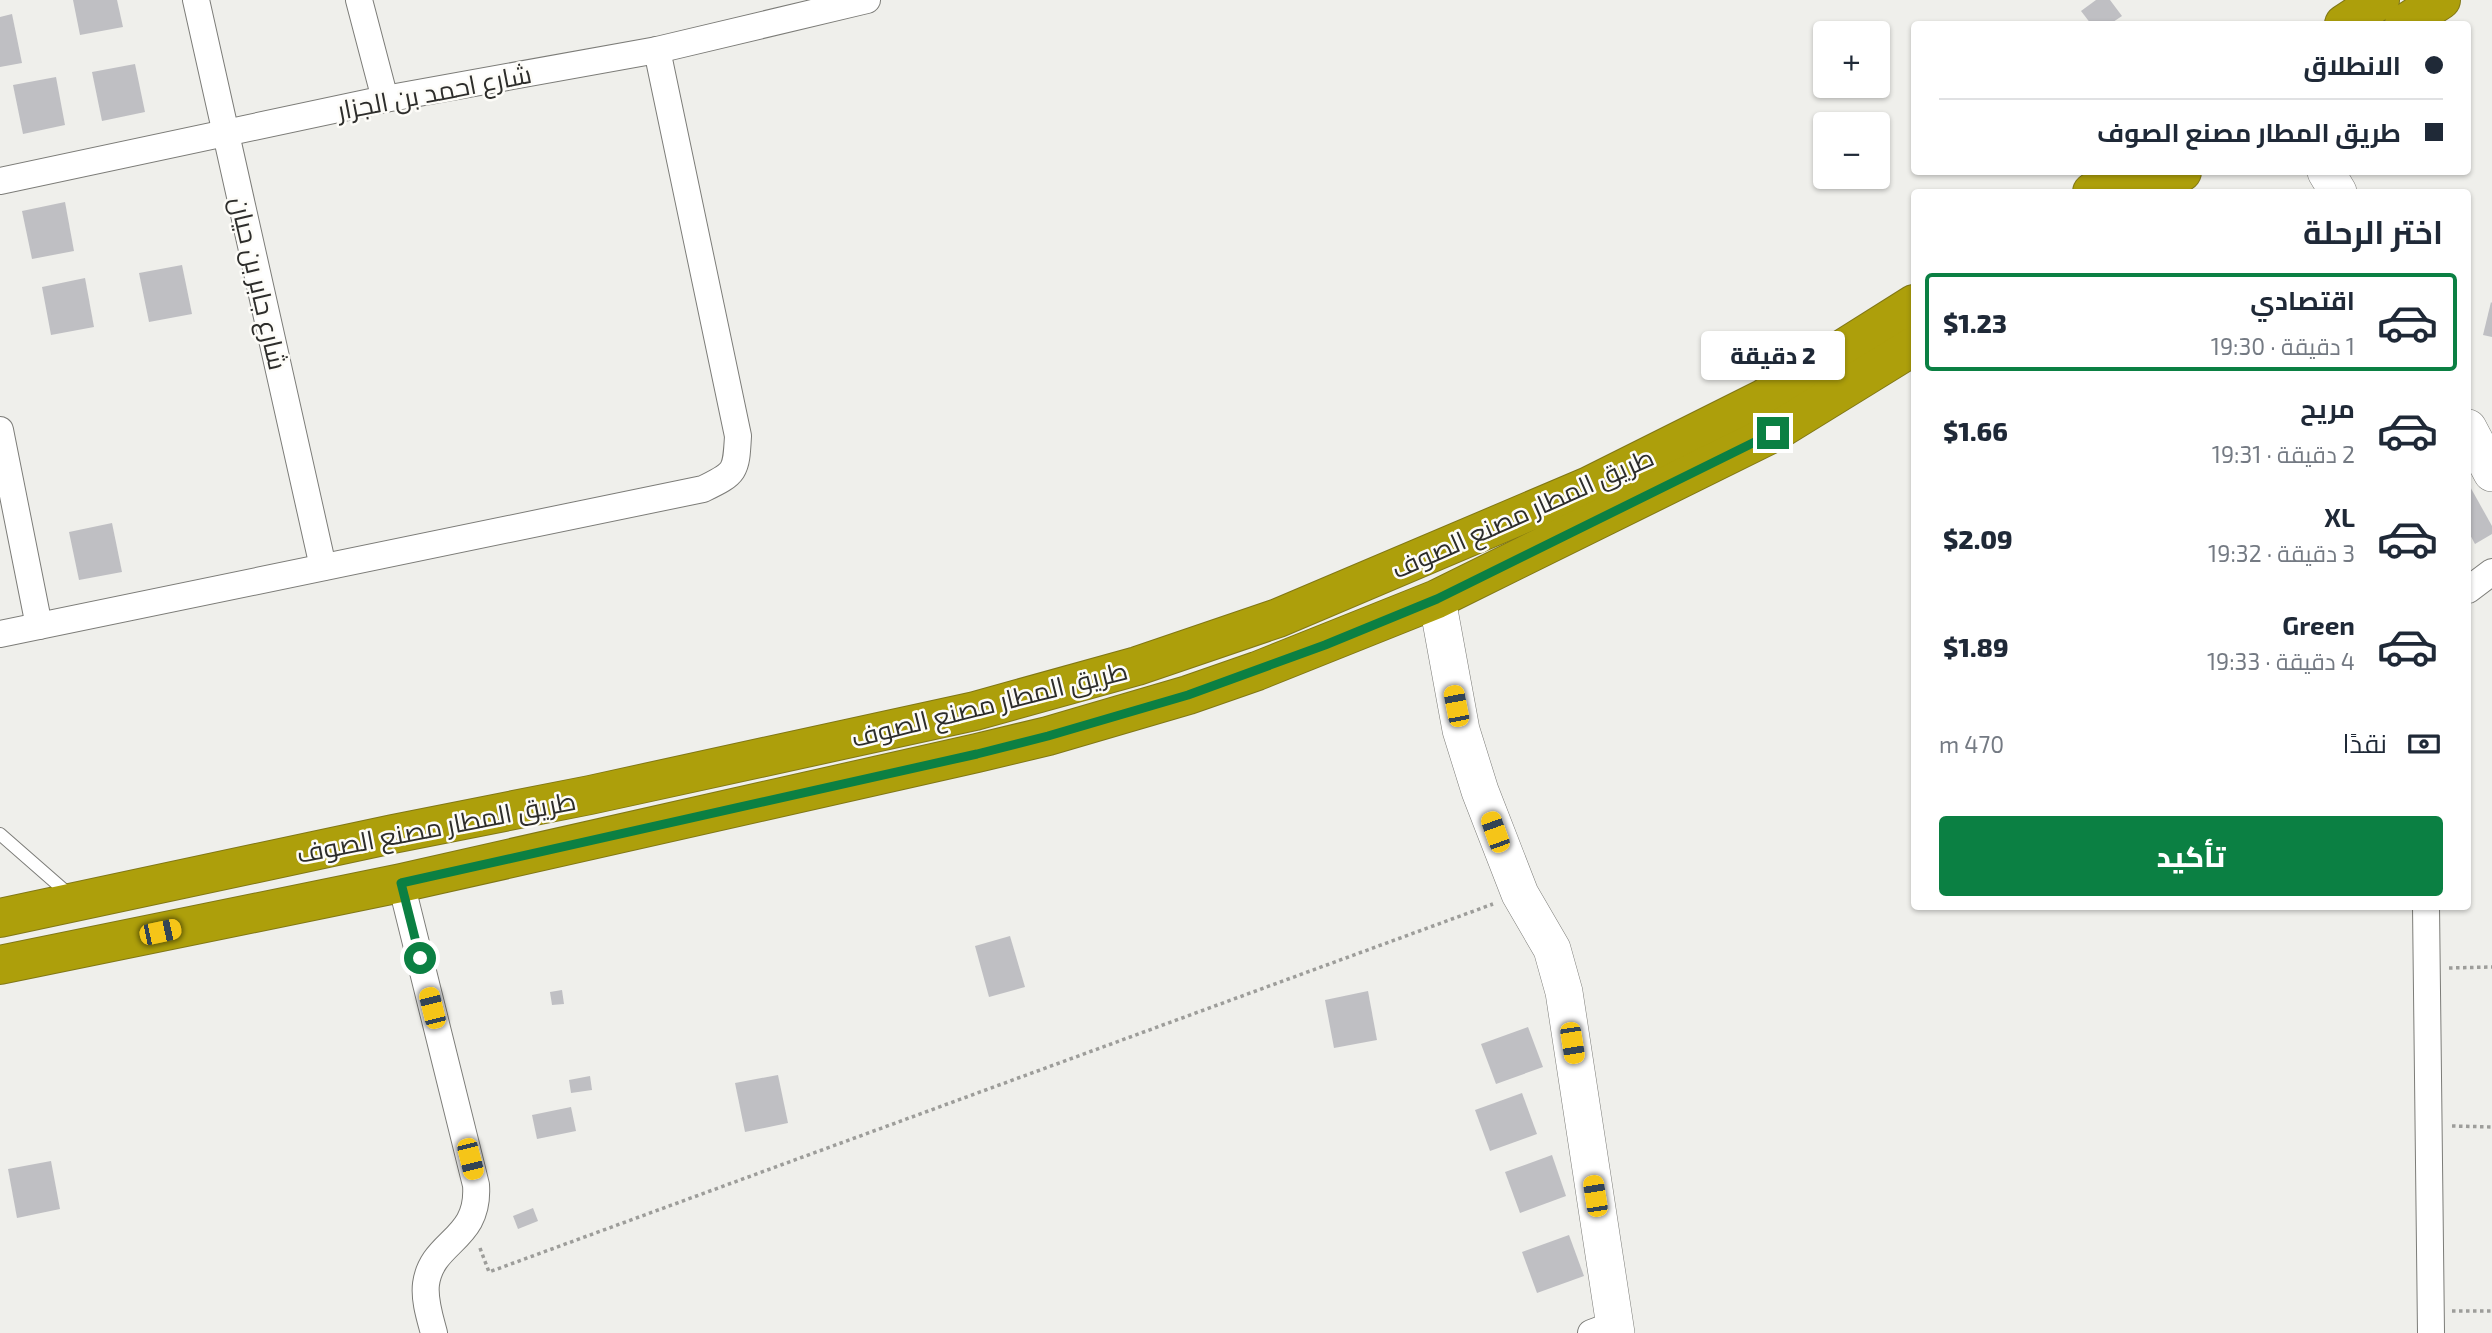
<!DOCTYPE html>
<html lang="ar">
<meta charset="utf-8">
<style>
:root{--surface:#fff;--page:#f2f2f3;--text:#1f2937;--muted:#747a83;--line:#e0e1e3;--accent:#0b8043}
body{margin:0;font-family:"Exo 2",Cairo,sans-serif;background:var(--page);color:var(--text);direction:rtl;height:100vh;display:flex;flex-direction:column;font-size:26px;white-space:nowrap}
*{box-sizing:border-box;margin:0}
p{font-size:23px;color:var(--muted)}
.icon{flex:none;width:38px;height:38px;fill:none;stroke:currentColor;stroke-width:2;stroke-linecap:round;stroke-linejoin:round}
.map{position:relative;flex:1;overflow:hidden;direction:ltr}
.side{position:absolute;left:1911px;top:189px;width:560px;height:721px;display:flex;flex-direction:column;background:var(--surface);border-radius:7px;box-shadow:0 2px 5px #0004;direction:rtl}
.side>*{flex:none}
.top-card{position:absolute;left:1911px;top:21px;width:560px;height:154px;border-radius:7px;box-shadow:0 2px 5px #0004;direction:rtl;display:grid;align-content:center;height:154px;padding:0 28px;background:var(--surface)}
.controls{position:absolute;left:1813px;top:21px;display:grid;gap:14px}
.controls a{display:grid;place-items:center;width:77px;height:77px;border-radius:7px;background:var(--surface);box-shadow:0 2px 5px #0004;font-size:35px}
.end{position:absolute;width:32px;height:32px;margin:-16px;border:9px solid #0b8043;background:#fff;box-shadow:0 0 0 4px #fff}
.from{border-radius:50%}
.bubble{position:absolute;height:49px;border-radius:7px;background:var(--surface);box-shadow:0 2px 5px #0004;font-size:23px;font-weight:800;line-height:49px;text-align:center;direction:rtl}
.car{position:absolute;width:21px;height:42px;margin:-21px -10px;border-radius:9px;box-shadow:0 0 5px 2px #0007;background:linear-gradient(#f5c518 24%,#345 0 40%,#f5c518 0 76%,#345 0 86%,#f5c518 0)}
.top-card b{display:flex;align-items:center;gap:24px;height:66px;font-size:26px}
.top-card b+b{border-top:2px solid var(--line)}
.top-card i{width:18px;height:18px;background:var(--text)}
ul{padding:0;list-style:none}
li{display:flex;align-items:center;gap:21px;height:98px;margin:0 14px 10px;padding:0 14px;border:4px solid transparent;border-radius:7px}
li div{flex:1}
li b{display:block;font-size:26px}
li em{font-style:normal;font-weight:800}
li.on{border-color:var(--accent)}
li>.icon{width:63px;height:63px;stroke-width:1.5}
h2{padding:0 28px;font-size:32px;line-height:84px}
.pay{display:flex;align-items:center;gap:18px;height:77px;padding:0 28px;font-size:26px}
.pay p{margin-inline-start:auto}
.cta{display:flex;gap:14px;margin-top:auto;padding:14px 28px}
.cta a{flex:1;height:80px;border-radius:7px;background:var(--accent);color:#fff;font-size:28px;font-weight:800;line-height:80px;text-align:center}
.map>svg:first-child{display:block}
.building{fill:#bfbfc3}
.lines{fill:none;stroke-linecap:round;stroke-linejoin:round}
.lane-casing{stroke:#7c7c78;stroke-width:14}
.street-casing{stroke:#7c7c78;stroke-width:28}
.secondary-casing{stroke:#7c7c78;stroke-width:38}
.highway-casing{stroke:#807716;stroke-width:40}
.path{stroke:#9d9d9a;stroke-width:3.5;stroke-dasharray:3.5 3.5;stroke-linecap:butt}
.lane{stroke:#fff;stroke-width:12}
.street{stroke:#fff;stroke-width:26}
.secondary{stroke:#fff;stroke-width:37}
.highway{stroke:#ad9f0b;stroke-width:38}
.route{stroke:#0b8043;stroke-width:9}
.labels{text-anchor:middle;dominant-baseline:central;stroke-width:5;stroke-linejoin:round;paint-order:stroke}
.street-label{font-size:26px;fill:#2d2d2b;stroke:#fdfcf8}
</style>
<div class="map">
<svg width="2492" height="1333" viewBox="0 0 2492 1333">
<rect width="100%" height="100%" fill="#efefeb"/>
<g class="building">
<polygon points="73,0 117,0 123,27 80,35"/>
<polygon points="2096,0 2110,0 2122,16 2110,24 2091,24 2081,11"/>
<polygon points="12,14 22,63 0,67 0,17"/>
<polygon points="135,64 145,112 102,121 92,72"/>
<polygon points="56,77 65,125 23,134 13,85"/>
<polygon points="65,202 74,251 32,259 22,211"/>
<polygon points="182,265 192,314 149,322 139,273"/>
<polygon points="85,278 94,327 51,335 42,287"/>
<polygon points="2491,302 2492,303 2492,337 2483,335"/>
<polygon points="2468,483 2492,526 2492,534 2475,544 2468,531"/>
<polygon points="112,523 122,572 79,580 69,532"/>
<polygon points="1010,936 1025,987 989,997 975,946"/>
<polygon points="562,990 564,1004 552,1005 550,992"/>
<polygon points="1368,991 1377,1040 1334,1048 1325,1000"/>
<polygon points="1528,1027 1543,1067 1496,1084 1481,1044"/>
<polygon points="778,1075 788,1123 745,1132 735,1083"/>
<polygon points="590,1076 592,1090 571,1093 569,1080"/>
<polygon points="1522,1093 1537,1134 1490,1151 1475,1110"/>
<polygon points="571,1107 576,1131 537,1139 532,1115"/>
<polygon points="1552,1155 1566,1196 1520,1213 1505,1172"/>
<polygon points="51,1161 60,1209 17,1218 8,1169"/>
<polygon points="533,1208 538,1221 518,1229 513,1216"/>
<polygon points="1569,1235 1584,1276 1537,1293 1522,1252"/>
</g>
<g class="lines">
<defs>
<polyline id="lane" points="0,834 72,897"/>
<g id="street">
<polyline points="196,0 323,567"/>
<polyline points="359,0 385,99"/>
<polyline points="0,181 385,99 657,50 867,0"/>
<polyline points="0,430 39,626"/>
<polyline points="2468,590 2492,572"/>
<path d="M 0,634 L 703,489 C 736,473 736,472 738,436 L 657,50"/>
<path d="M 401,883 L 476,1185 C 480,1241 432,1240 426,1284 C 424,1300 430,1318 434,1333"/>
<polyline points="2426,906 2431,1333"/>
<polyline points="1591,1333 1615,1324"/>
</g>
<g id="secondary">
<polyline points="2326,172 2338,192"/>
<polyline points="2468,428 2492,473"/>
<polyline points="1437,599 1461,730 1480,791 1520,894 1552,949 1564,992 1616,1333"/>
</g>
<g id="highway">
<polyline points="2344,24 2380,0"/>
<polyline points="2404,24 2441,0"/>
<polyline points="2092,192 2125,172"/>
<polyline points="2149,192 2182,172"/>
<polyline points="0,918 393,834 590,795 975,711 1137,666 1278,618 1589,486 1763,399 1914,304"/>
<polyline points="0,965 401,883 977,753 1048,736 1188,695 1257,671 1437,599 1773,433 1914,346"/>
</g>
</defs>
<use href="#lane" class="lane-casing"/>
<use href="#street" class="street-casing"/>
<use href="#secondary" class="secondary-casing"/>
<use href="#highway" class="highway-casing"/>
<g class="path">
<polyline points="2449,968 2492,967"/>
<polyline points="2452,1126 2492,1127"/>
<polyline points="480,1248 489,1272 1493,904"/>
<polyline points="2452,1311 2492,1311"/>
</g>
<use href="#lane" class="lane"/>
<use href="#street" class="street"/>
<use href="#secondary" class="secondary"/>
<use href="#highway" class="highway"/>
</g>
<g class="lines">
<polyline class="route" points="420,958 401,883 977,754 1048,736 1188,695 1325,645 1437,599 1773,433"/>
</g>
<g class="labels">
<g class="street-label">
<text transform="translate(434 91) rotate(-11)">شارع احمد بن الجزار</text>
<text transform="translate(260 283) rotate(77)">شارع جابر بن حيان</text>
<text transform="translate(1522 512) rotate(-24)">طريق المطار مصنع الصوف</text>
<text transform="translate(989 703) rotate(-14)">طريق المطار مصنع الصوف</text>
<text transform="translate(436 826) rotate(-11)">طريق المطار مصنع الصوف</text>
</g>
</g>
</svg>
<div class="controls">
<a>+</a>
<a>−</a>
</div>
<i class="end from" style="left:420px;top:958px"></i>
<i class="end" style="left:1773px;top:433px"></i>
<div class="bubble" style="left:1701px;top:331px;width:144px">2 دقيقة</div>
<i class="car" style="left:1456px;top:706px;rotate:349deg"></i>
<i class="car" style="left:1495px;top:832px;rotate:340deg"></i>
<i class="car" style="left:160px;top:932px;rotate:78deg"></i>
<i class="car" style="left:432px;top:1008px;rotate:346deg"></i>
<i class="car" style="left:1572px;top:1043px;rotate:171deg"></i>
<i class="car" style="left:470px;top:1159px;rotate:166deg"></i>
<i class="car" style="left:1595px;top:1196px;rotate:351deg"></i>
<div class="top-card">
<b><i class="from"></i>الانطلاق</b>
<b><i></i>طريق المطار مصنع الصوف</b>
</div>
<section class="side">
<h2>اختر الرحلة</h2>
<ul>
<li class="on"><svg class="icon" aria-label="car" viewBox="0 0 24 24"><path d="M5 17H2v-5l4-1 3-4h7l3 4 3 1v5h-3M9 17h6M6 11h13"/><circle cx="7" cy="17" r="2"/><circle cx="17" cy="17" r="2"/></svg><div><b>اقتصادي</b><p>1 دقيقة · 19:30</p></div><em>$1.23</em></li>
<li><svg class="icon" aria-label="car" viewBox="0 0 24 24"><path d="M5 17H2v-5l4-1 3-4h7l3 4 3 1v5h-3M9 17h6M6 11h13"/><circle cx="7" cy="17" r="2"/><circle cx="17" cy="17" r="2"/></svg><div><b>مريح</b><p>2 دقيقة · 19:31</p></div><em>$1.66</em></li>
<li><svg class="icon" aria-label="car" viewBox="0 0 24 24"><path d="M5 17H2v-5l4-1 3-4h7l3 4 3 1v5h-3M9 17h6M6 11h13"/><circle cx="7" cy="17" r="2"/><circle cx="17" cy="17" r="2"/></svg><div><b>XL</b><p>3 دقيقة · 19:32</p></div><em>$2.09</em></li>
<li><svg class="icon" aria-label="car" viewBox="0 0 24 24"><path d="M5 17H2v-5l4-1 3-4h7l3 4 3 1v5h-3M9 17h6M6 11h13"/><circle cx="7" cy="17" r="2"/><circle cx="17" cy="17" r="2"/></svg><div><b>Green</b><p>4 دقيقة · 19:33</p></div><em>$1.89</em></li>
</ul>
<div class="pay"><svg class="icon" aria-label="cash" viewBox="0 0 24 24"><path d="M3 7h18v10H3z"/><circle cx="12" cy="12" r="2"/></svg>نقدًا<p>470 m</p></div>
<div class="cta"><a>تأكيد</a></div>
</section>
</div>
